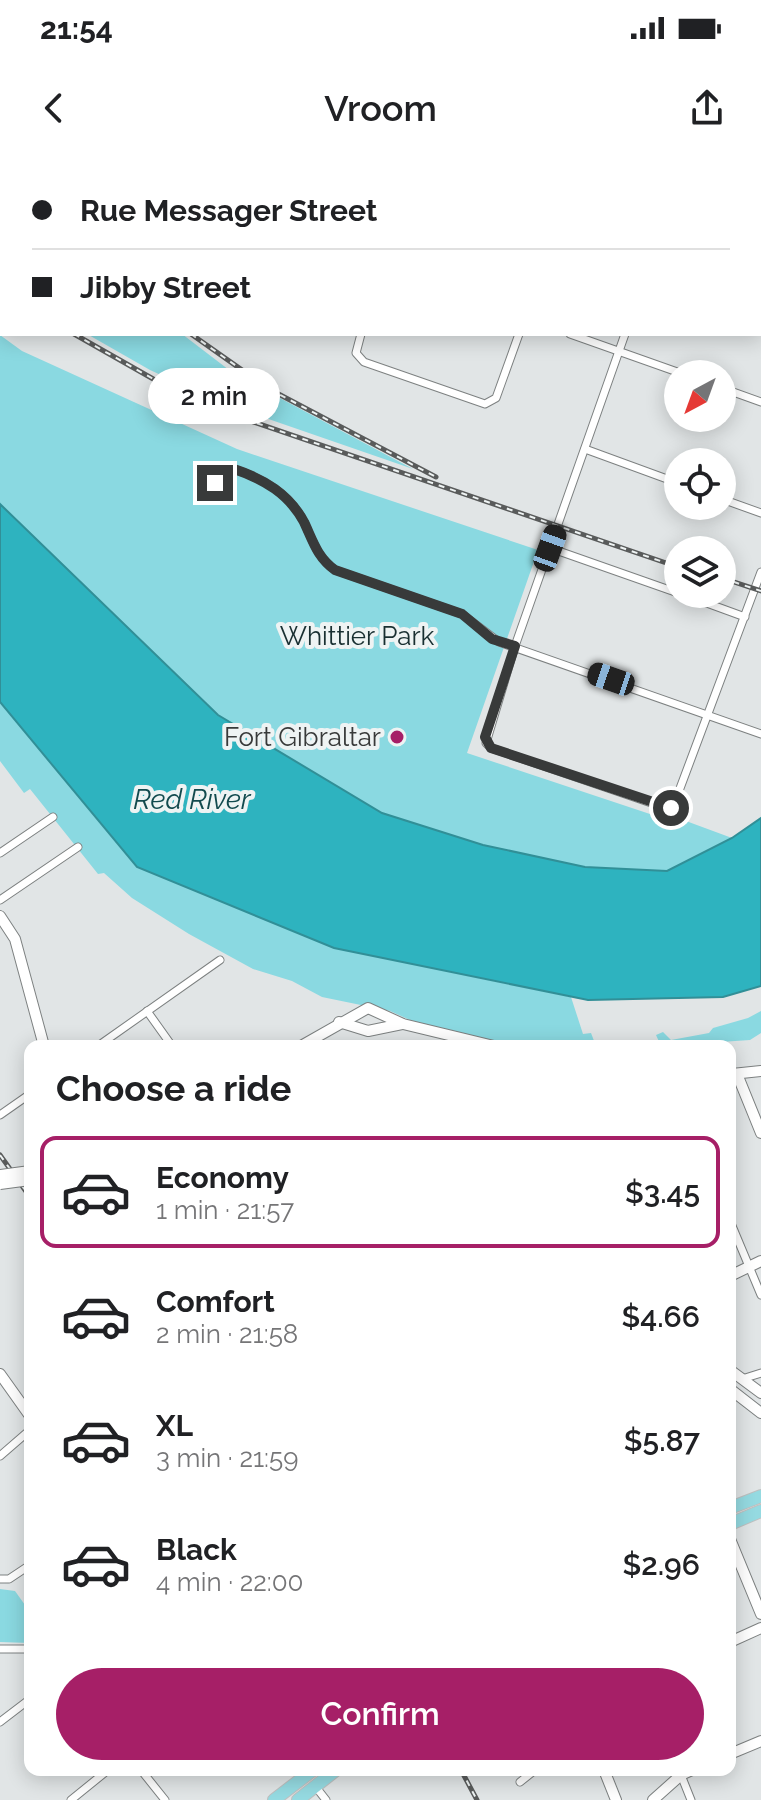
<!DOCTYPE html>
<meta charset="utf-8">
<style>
:root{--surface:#fff;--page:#f2f2f2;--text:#202124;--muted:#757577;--line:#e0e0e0;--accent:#a61f67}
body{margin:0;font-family:Raleway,sans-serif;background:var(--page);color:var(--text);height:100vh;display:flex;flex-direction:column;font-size:30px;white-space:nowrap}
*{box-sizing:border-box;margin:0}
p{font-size:26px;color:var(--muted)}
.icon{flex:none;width:44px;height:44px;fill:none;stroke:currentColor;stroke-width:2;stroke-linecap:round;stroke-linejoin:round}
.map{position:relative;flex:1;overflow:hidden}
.details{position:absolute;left:24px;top:880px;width:712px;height:736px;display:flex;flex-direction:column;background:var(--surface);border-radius:16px;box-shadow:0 4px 20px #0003}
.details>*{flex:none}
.guide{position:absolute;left:0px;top:0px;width:762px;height:176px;box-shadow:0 4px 20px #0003;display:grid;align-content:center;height:176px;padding:0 32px;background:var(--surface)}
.needle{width:52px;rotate:221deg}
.buttons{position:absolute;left:664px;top:200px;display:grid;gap:16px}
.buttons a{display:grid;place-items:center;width:72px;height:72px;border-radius:50%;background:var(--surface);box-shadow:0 4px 20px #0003;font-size:40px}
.end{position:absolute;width:36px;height:36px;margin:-18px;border:10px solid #383a3a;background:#fff;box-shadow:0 0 0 4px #fff}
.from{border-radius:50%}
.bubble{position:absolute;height:56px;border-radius:28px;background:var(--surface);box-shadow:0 4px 20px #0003;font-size:26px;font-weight:600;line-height:56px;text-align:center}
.car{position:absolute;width:24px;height:48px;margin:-24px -12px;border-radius:10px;box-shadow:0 0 6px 2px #0007;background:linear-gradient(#222 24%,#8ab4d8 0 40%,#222 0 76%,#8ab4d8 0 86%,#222 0)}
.guide b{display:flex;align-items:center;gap:28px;height:76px;font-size:30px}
.guide b+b{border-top:2px solid var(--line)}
.guide i{width:20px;height:20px;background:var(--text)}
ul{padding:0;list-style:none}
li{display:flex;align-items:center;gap:24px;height:112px;margin:0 16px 12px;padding:0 16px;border:4px solid transparent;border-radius:16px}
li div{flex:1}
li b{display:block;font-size:30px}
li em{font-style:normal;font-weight:600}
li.active{border-color:var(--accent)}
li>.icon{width:72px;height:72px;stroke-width:1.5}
h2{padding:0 32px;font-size:36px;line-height:96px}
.action{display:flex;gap:16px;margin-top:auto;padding:16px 32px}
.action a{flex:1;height:92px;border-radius:48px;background:var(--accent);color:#fff;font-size:32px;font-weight:600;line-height:92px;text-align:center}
.status{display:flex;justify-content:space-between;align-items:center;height:56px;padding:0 40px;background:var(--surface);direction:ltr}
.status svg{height:22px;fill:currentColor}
header{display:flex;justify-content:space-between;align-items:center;height:104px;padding:0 32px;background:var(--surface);font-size:36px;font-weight:600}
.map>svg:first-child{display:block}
.green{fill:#8ad9e1}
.water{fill:#2eb3bf;stroke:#318f97;stroke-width:2}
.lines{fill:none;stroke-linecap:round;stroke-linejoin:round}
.street-casing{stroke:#7d8181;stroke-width:9}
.secondary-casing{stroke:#7d8181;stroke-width:12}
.primary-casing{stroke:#bfc0c0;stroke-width:14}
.street{stroke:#fff;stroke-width:7}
.secondary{stroke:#fff;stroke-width:10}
.primary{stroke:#95dae1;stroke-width:12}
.rail-casing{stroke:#595b5b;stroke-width:5}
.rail{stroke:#eef3f3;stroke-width:2;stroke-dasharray:6;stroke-linecap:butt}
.secondary-bridge-casing{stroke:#7d8181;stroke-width:12;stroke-linecap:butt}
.secondary-bridge{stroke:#fff;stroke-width:10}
.route{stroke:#383a3a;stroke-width:10}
.poi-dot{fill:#a61f67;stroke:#eef3f3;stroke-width:3}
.labels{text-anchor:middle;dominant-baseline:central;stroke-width:8;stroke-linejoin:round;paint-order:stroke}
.park-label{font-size:26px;fill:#192f31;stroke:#eef3f3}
.poi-label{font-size:26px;fill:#383a3a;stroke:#eef3f3;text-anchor:end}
.water-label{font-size:28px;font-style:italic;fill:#124a4e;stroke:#eef3f3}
</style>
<div class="status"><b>21:54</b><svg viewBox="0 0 49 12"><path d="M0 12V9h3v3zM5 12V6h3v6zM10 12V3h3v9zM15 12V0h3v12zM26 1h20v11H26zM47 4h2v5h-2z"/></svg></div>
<header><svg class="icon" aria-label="back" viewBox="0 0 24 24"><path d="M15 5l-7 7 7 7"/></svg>Vroom<svg class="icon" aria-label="share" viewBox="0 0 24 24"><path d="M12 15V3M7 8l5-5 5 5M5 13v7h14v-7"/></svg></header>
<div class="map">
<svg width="761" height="1640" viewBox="0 0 761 1640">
<rect width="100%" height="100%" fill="#e1e5e6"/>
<g class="green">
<polygon points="0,0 56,2 2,2 2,115"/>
<polygon points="87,174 182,174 233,213 413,309 222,243 150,210"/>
<polygon points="0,175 22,191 237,289 538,390 467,593 680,664 686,661 732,678 667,711 585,707 483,685 382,653 218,555 0,344"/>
<polygon points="0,542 137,707 334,788 571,837 583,874 591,873 596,886 508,886 410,860 390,851 322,837 292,821 253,809 189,774 132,738 104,713 98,714 30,629 24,633 0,601"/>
<polygon points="761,851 761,873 750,880 661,886 656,875 663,872 671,880 709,873 713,868 748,858"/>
<polygon points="0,1429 15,1431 30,1452 30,1483 0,1482"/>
</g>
<polygon class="water" points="0,344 218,555 382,653 483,685 585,707 667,711 732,678 761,658 761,826 723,837 588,840 334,788 137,707 0,542"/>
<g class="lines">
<defs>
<g id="street">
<polyline points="150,0 152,2"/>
<polyline points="389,0 395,2"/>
<polyline points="705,0 711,2"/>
<polyline points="421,2 422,0"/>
<polyline points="685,2 686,0"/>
<polyline points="760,19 761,20"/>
<polyline points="760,131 761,131"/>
<polyline points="361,174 356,193 364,202 485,244 496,238 519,174"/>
<polyline points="570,174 683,214"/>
<polyline points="625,174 515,486 486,583 491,588 663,647 673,647 761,412"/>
<polyline points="722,228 761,242"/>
<polyline points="585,289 678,323"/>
<path d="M 215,323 L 234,309 C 264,319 290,334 304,362 C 313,381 317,397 335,410 L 462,454 L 499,482 L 761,574"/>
<polyline points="722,339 761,353"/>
<polyline points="550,388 678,433"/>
<polyline points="682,434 745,457"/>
<polyline points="0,693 53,657"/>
<polyline points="0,740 78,687"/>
<polyline points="147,851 172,886"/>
<polyline points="98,886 220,800"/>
<polyline points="0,955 30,934"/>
<polyline points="730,1061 761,1135"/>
<polyline points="742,1219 761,1213"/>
<polyline points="0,1296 30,1270"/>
<polyline points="0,1419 9,1419 30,1405"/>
<polyline points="0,1489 30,1489"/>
<polyline points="0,1562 30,1539"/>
<polyline points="141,1610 165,1640"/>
<polyline points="679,1610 691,1640"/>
<polyline points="520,1622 535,1610"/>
<polyline points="315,1626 326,1640"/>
<polyline points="71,1640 108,1610"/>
</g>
<g id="secondary">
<polyline points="0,756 15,779 44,886"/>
<polyline points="339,862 368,871 402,864"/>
<polyline points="301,886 368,848 403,864 494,886"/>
<polyline points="732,914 761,911"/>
<polyline points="737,914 761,973"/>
<polyline points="730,1116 761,1101"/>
<polyline points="730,1210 761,1233"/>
<polyline points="0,1214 30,1256"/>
<polyline points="730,1229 761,1253"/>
<polyline points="730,1379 761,1454"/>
<polyline points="730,1482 761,1468"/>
<polyline points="730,1594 761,1581"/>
<polyline points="604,1610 616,1640"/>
<polyline points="653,1640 681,1615 692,1610"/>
</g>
<g id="primary">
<polyline points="730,1348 761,1336"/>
<polyline points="730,1364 761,1351"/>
<polyline points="274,1640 313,1610"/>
<polyline points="298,1640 336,1610"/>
</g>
</defs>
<use href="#street" class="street-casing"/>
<use href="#secondary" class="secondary-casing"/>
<use href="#primary" class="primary-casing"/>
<use href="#street" class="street"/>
<use href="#secondary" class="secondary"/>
<use href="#primary" class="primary"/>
<defs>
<g id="rail">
<polyline points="61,0 62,2"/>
<polyline points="0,118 2,120"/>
<polyline points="74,174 155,220 233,255 678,407"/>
<polyline points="191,174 269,229 436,317"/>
<polyline points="722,418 761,431"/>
<polyline points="0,995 30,1037"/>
<polyline points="461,1610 477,1640"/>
</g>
</defs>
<use href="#rail" class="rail-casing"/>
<use href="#rail" class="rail"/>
<defs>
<g id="secondary-bridge">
<polyline points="0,1015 30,1011"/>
<polyline points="0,1024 30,1020"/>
</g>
</defs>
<use href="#secondary-bridge" class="secondary-bridge-casing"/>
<use href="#secondary-bridge" class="secondary-bridge"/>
</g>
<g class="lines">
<path class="route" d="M 215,323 L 234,309 C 264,319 289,334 304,362 C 313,381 317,397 335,410 L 462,454 L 492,479 L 515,486 L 485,577 L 491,588 L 671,648"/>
</g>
<circle class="poi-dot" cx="397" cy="577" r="8"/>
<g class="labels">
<g class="park-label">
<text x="357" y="476">Whittier Park</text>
</g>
<g class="poi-label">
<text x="381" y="577">Fort Gibraltar</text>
</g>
<g class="water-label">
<text x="192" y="639">Red River</text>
</g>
</g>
</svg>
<div class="buttons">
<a><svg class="needle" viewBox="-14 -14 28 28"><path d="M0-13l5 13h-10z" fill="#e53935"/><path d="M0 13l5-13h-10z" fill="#757577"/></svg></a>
<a><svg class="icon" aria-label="locate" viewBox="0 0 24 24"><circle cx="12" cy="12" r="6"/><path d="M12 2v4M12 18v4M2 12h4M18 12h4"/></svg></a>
<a><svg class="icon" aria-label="layers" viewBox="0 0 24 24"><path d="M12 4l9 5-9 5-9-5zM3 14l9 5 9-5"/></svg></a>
</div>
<i class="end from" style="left:671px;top:648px"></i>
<i class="end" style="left:215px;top:323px"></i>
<div class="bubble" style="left:148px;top:208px;width:132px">2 min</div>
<i class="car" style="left:550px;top:388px;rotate:20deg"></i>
<i class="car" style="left:611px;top:519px;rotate:289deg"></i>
<div class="guide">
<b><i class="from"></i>Rue Messager Street</b>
<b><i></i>Jibby Street</b>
</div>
<section class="details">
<h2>Choose a ride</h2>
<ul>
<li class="active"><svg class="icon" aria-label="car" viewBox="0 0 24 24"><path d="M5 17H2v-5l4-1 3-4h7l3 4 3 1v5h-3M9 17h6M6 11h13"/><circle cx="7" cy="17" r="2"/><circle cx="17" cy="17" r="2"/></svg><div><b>Economy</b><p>1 min · 21:57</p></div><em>$3.45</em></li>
<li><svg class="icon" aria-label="car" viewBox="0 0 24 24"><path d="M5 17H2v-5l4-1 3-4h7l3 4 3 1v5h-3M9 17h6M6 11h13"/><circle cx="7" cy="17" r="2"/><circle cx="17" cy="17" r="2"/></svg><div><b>Comfort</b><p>2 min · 21:58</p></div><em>$4.66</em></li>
<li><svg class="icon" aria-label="car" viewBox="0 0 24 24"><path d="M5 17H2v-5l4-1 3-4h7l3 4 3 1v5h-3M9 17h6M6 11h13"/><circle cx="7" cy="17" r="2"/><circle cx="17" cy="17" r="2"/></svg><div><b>XL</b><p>3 min · 21:59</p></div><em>$5.87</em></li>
<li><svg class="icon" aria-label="car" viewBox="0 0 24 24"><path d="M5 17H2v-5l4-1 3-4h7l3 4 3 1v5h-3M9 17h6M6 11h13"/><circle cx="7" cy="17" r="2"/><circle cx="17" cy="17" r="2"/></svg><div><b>Black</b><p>4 min · 22:00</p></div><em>$2.96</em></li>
</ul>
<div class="action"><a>Confirm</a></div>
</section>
</div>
